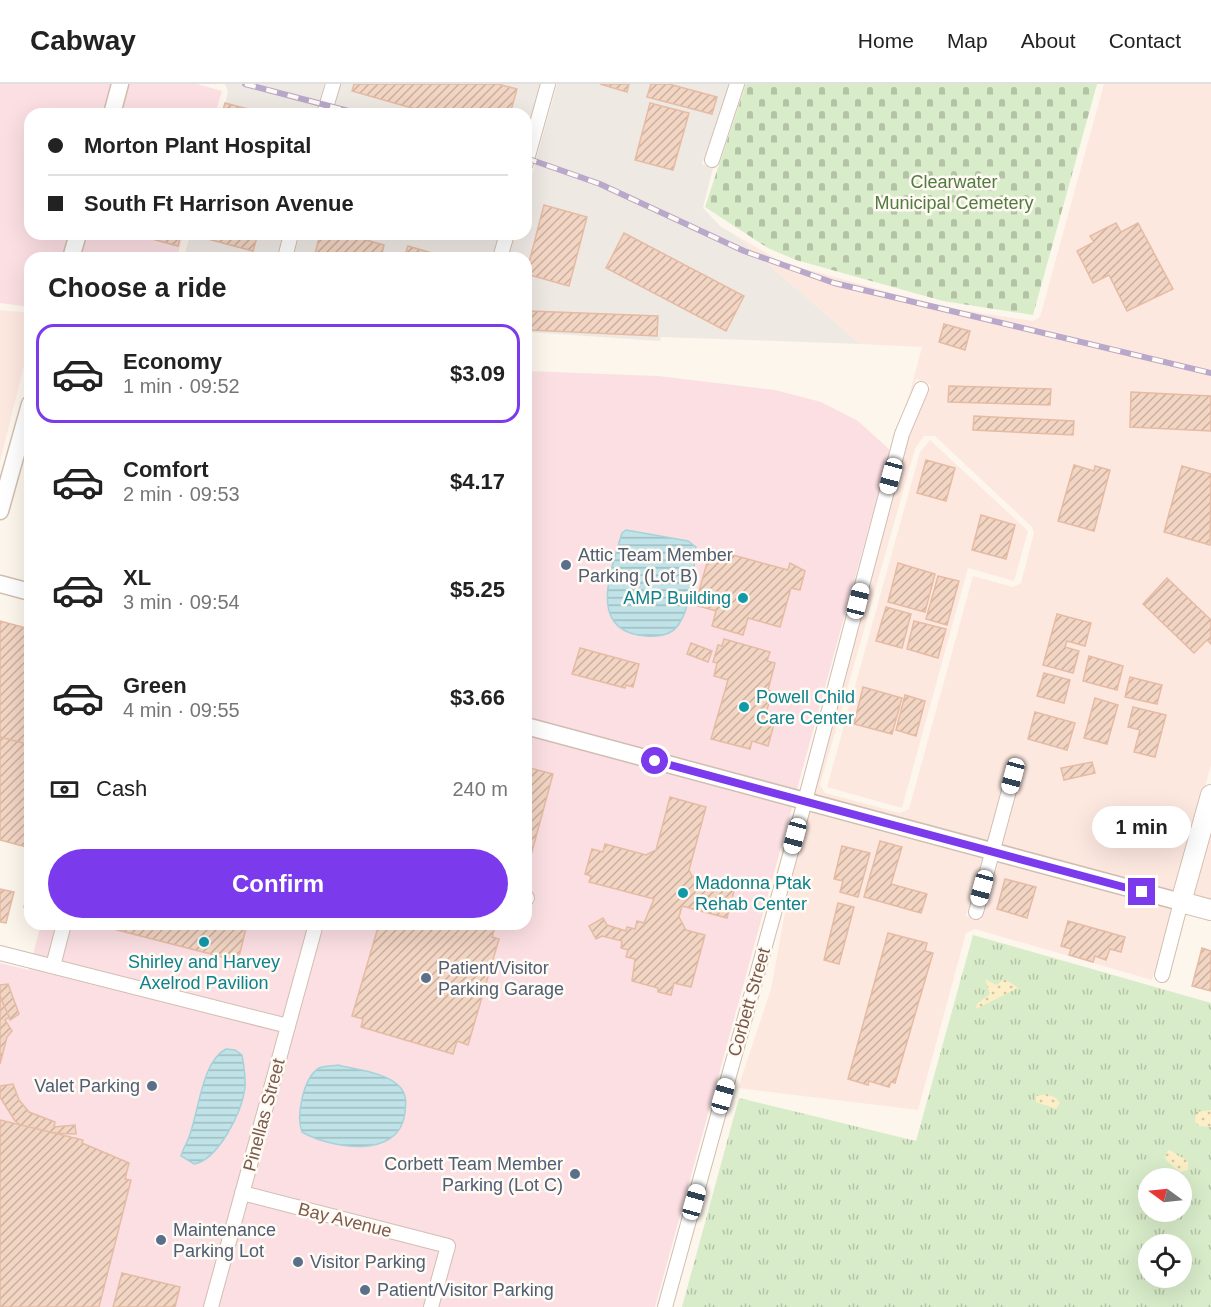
<!DOCTYPE html>
<meta charset="utf-8">
<style>
:root{--surface:#fff;--page:#f2f2f2;--text:#222;--muted:#767676;--line:#e0e0e0;--accent:#7c3aed}
body{margin:0;font-family:Helvetica,sans-serif;background:var(--page);color:var(--text);height:100vh;display:flex;flex-direction:column;font-size:22px;white-space:nowrap}
*{box-sizing:border-box;margin:0}
p{font-size:20px;color:var(--muted)}
.icon{flex:none;width:33px;height:33px;fill:none;stroke:currentColor;stroke-width:2;stroke-linecap:round;stroke-linejoin:round}
.map{position:relative;flex:1;overflow:hidden}
.side{position:absolute;left:24px;top:168px;width:508px;height:678px;display:flex;flex-direction:column;background:var(--surface);border-radius:18px;box-shadow:0 6px 24px #0002}
.side>*{flex:none}
.top-card{position:absolute;left:24px;top:24px;width:508px;height:132px;border-radius:18px;box-shadow:0 6px 24px #0002;display:grid;align-content:center;height:132px;padding:0 24px;background:var(--surface)}
.needle{width:39px;rotate:285deg}
.controls{position:absolute;left:1138px;top:1084px;display:grid;gap:12px}
.controls a{display:grid;place-items:center;width:54px;height:54px;border-radius:50%;background:var(--surface);box-shadow:0 6px 24px #0002;font-size:30px}
.end{position:absolute;width:27px;height:27px;margin:-14px;border:8px solid #7c3aed;background:#fff;box-shadow:0 0 0 3px #fff}
.from{border-radius:50%}
.bubble{position:absolute;height:42px;border-radius:21px;background:var(--surface);box-shadow:0 6px 24px #0002;font-size:20px;font-weight:600;line-height:42px;text-align:center}
.car{position:absolute;width:18px;height:36px;margin:-18px -9px;border-radius:8px;box-shadow:0 0 4px 2px #0007;background:linear-gradient(#fff 24%,#345 0 40%,#fff 0 76%,#345 0 86%,#fff 0)}
.top-card b{display:flex;align-items:center;gap:21px;height:57px;font-size:22px}
.top-card b+b{border-top:2px solid var(--line)}
.top-card i{width:15px;height:15px;background:var(--text)}
ul{padding:0;list-style:none}
li{display:flex;align-items:center;gap:18px;height:99px;margin:0 12px 9px;padding:0 12px;border:3px solid transparent;border-radius:18px}
li div{flex:1}
li b{display:block;font-size:22px}
li em{font-style:normal;font-weight:600}
li.selected{border-color:var(--accent)}
li>.icon{width:54px;height:54px;stroke-width:1.5}
h2{padding:0 24px;font-size:27px;line-height:72px}
.pay{display:flex;align-items:center;gap:15px;height:66px;padding:0 24px;font-size:22px}
.pay p{margin-inline-start:auto}
.action{display:flex;gap:12px;margin-top:auto;padding:12px 24px}
.action a{flex:1;height:69px;border-radius:36px;background:var(--accent);color:#fff;font-size:24px;font-weight:600;line-height:69px;text-align:center}
header{display:flex;align-items:center;gap:36px;box-sizing:border-box;height:84px;padding:0 30px;background:var(--surface);border-bottom:2px solid var(--line)}
header strong{font-size:28px}
nav{display:flex;gap:33px;margin-inline-start:auto;font-size:21px}
.map>svg:first-child{display:block}
.commercial{fill:#fde8e0;fill-rule:evenodd}
.industrial{fill:#efe9e4}
.medical{fill:#fbdfe3}
.grass{fill:url(#grass-tufts);fill-rule:evenodd}
.sand{fill:url(#sand-dots)}
.cemetery{fill:url(#cemetery-stones)}
.water{fill:url(#water-rules);stroke:#a5d3da;stroke-width:1.5}
.building{fill:url(#building-hatch);stroke:#e6bba3;stroke-width:1.5}
.lines{fill:none;stroke-linecap:round;stroke-linejoin:round}
.minor-casing{stroke:#d1beb0;stroke-width:16}
.tertiary-casing{stroke:#d1beb0;stroke-width:19}
.secondary-casing{stroke:#d6c0b0;stroke-width:22}
.minor{stroke:#fff;stroke-width:14}
.tertiary{stroke:#fff;stroke-width:16}
.secondary{stroke:#fff;stroke-width:20}
.rail-casing{stroke:#b9a8c9;stroke-width:6}
.rail{stroke:#fffaf3;stroke-width:4;stroke-dasharray:11;stroke-linecap:butt}
.route{stroke:#7c3aed;stroke-width:8}
.service-dot{fill:#5c6f8a;stroke:#fffaf3;stroke-width:2}
.culture-dot{fill:#0f9aa8;stroke:#fffaf3;stroke-width:2}
.labels{text-anchor:middle;dominant-baseline:central;stroke-width:5;stroke-linejoin:round;paint-order:stroke}
.park-label{font-size:18px;fill:#537a41;stroke:#fffaf3}
.service-label{font-size:18px;fill:#4e5e75;stroke:#fffaf3;text-anchor:start}
.culture-label{font-size:18px;fill:#0d838f;stroke:#fffaf3;text-anchor:start}
.street-label{font-size:18px;fill:#7a5c4d;stroke:#fffaf3}
</style>
<header>
<strong>Cabway</strong>
<nav><a>Home</a><a>Map</a><a>About</a><a>Contact</a></nav>
</header>
<div class="map">
<svg width="1211" height="1223" viewBox="0 0 1211 1223">
<defs>
<pattern id="grass-tufts" width="24" height="20" patternUnits="userSpaceOnUse" patternTransform="scale(1.5)"><rect width="24" height="20" fill="#d8ecc9"/><path d="M3 7l-1-3M5 7V3M7 7l1-3M15 17l-1-3M17 17v-4M19 17l1-3" fill="none" stroke="#b4c2a5"/></pattern>
<pattern id="sand-dots" width="8" height="8" patternUnits="userSpaceOnUse" patternTransform="scale(1.5)"><rect width="8" height="8" fill="#fcefc7"/><path d="M2 2h.1M6 6h.1" fill="none" stroke="#d1c5a4" stroke-width="1.8" stroke-linecap="round"/></pattern>
<pattern id="cemetery-stones" width="16" height="16" patternUnits="userSpaceOnUse" patternTransform="scale(1.5)"><rect width="16" height="16" fill="#d8ecc9"/><path d="M2 7V4a2 2 0 0 1 4 0v3zM10 15v-3a2 2 0 0 1 4 0v3z" fill="#b4c2a5"/></pattern>
<pattern id="water-rules" width="6" height="5" patternUnits="userSpaceOnUse" patternTransform="scale(1.5)"><rect width="6" height="5" fill="#bfe3e8"/><path d="M0 2.5h6" fill="none" stroke="#a0bbbe"/></pattern>
<pattern id="building-hatch" width="6" height="6" patternUnits="userSpaceOnUse" patternTransform="scale(1.5)"><rect width="6" height="6" fill="#f3d5c3"/><path d="M-1 1l2-2M0 6l6-6M5 7l2-2" fill="none" stroke="#cab0a1"/></pattern>
</defs>
<rect width="100%" height="100%" fill="#fdf6ec"/>
<g class="commercial">
<path d="M 1104,0 L 1211,0 L 1211,681 L 1176,809 L 1002,763 L 1022,687 L 1007,684 L 987,759 L 814,712 L 909,353 L 931,301 L 916,295 L 908,316 L 922,263 L 860,260 L 732,149 L 778,176 L 795,182 L 942,223 L 1033,237 L 1040,233 ZM 924,352 L 935,352 L 1032,443 L 1034,449 L 1021,499 L 1013,503 L 973,492 L 909,725 L 900,729 L 825,709 L 820,701 L 915,365 Z"/>
<polygon points="0,226 30,229 30,257 0,378"/>
<polygon points="930,356 1028,447 1014,497 968,484 902,724 827,703 920,368"/>
<polygon points="810,726 983,772 966,832 981,836 999,777 1172,823 1152,896 975,845 966,849 918,1026 738,1004 771,905 790,801"/>
<polygon points="1211,741 1211,819 1191,813"/>
</g>
<g class="industrial">
<polygon points="225,0 324,0 316,30 223,30 228,8"/>
<polygon points="341,0 540,0 527,49 526,30 332,30"/>
<polygon points="557,0 729,0 702,80 713,84 703,124 721,143 732,149 860,260 661,253 660,257 527,248 526,174 508,174 515,150 526,150 527,109"/>
<polygon points="190,150 283,150 277,174 184,174"/>
<polygon points="300,150 499,150 492,174 293,174"/>
</g>
<g class="medical">
<polygon points="0,0 197,0 222,7 215,30 30,30 30,150 183,150 177,174 30,174 30,223 0,219"/>
<polygon points="527,287 658,292 775,306 821,318 858,337 890,366 655,1223 0,1223 0,879 29,886 41,840 526,840"/>
</g>
<path class="grass" d="M 973,851 L 1211,919 L 1211,1223 L 682,1223 L 739,1014 L 916,1057 ZM 1149,1095 L 1182,1095 L 1182,1128 L 1149,1128 ZM 1149,1161 L 1182,1161 L 1182,1194 L 1149,1194 Z"/>
<g class="sand">
<polygon points="985,895 996,901 1005,895 1018,904 976,925 977,920 990,910"/>
<polygon points="1047,1010 1056,1014 1060,1019 1056,1025 1036,1018 1036,1012"/>
<polygon points="1211,1026 1211,1043 1199,1042 1195,1038 1196,1028"/>
<polygon points="1169,1066 1188,1077 1188,1086 1180,1088 1166,1076 1165,1071"/>
</g>
<polygon class="cemetery" points="746,0 1097,0 1033,231 943,217 796,176 768,164 705,123"/>
<g class="water">
<path d="M 626,446 L 688,457 L 696,463 C 694,483 691,523 679,540 C 672,551 659,553 646,552 C 586,548 611,486 622,449 Z"/>
<path d="M 226,965 L 235,966 L 242,971 C 244,982 246,993 245,1004 C 242,1028 218,1076 194,1080 L 181,1072 C 183,1064 188,1058 190,1050 C 199,1026 202,977 226,965 Z"/>
<path d="M 338,981 C 357,986 386,988 400,1003 C 407,1011 406,1019 405,1029 C 399,1077 330,1064 302,1048 C 296,1032 303,994 319,984 C 324,982 333,982 338,981 Z"/>
</g>
<g class="building">
<polygon points="354,0 498,0 517,5 510,30 433,30 352,7"/>
<polygon points="600,0 629,0 627,8"/>
<polygon points="651,0 669,0 717,13 712,30 647,13"/>
<polygon points="225,19 267,30 222,30"/>
<polygon points="650,19 689,29 673,86 635,76"/>
<polygon points="544,121 587,133 569,202 526,190"/>
<polygon points="1116,139 1121,148 1138,139 1173,205 1127,227 1109,191 1093,199 1077,167 1094,158 1090,152"/>
<polygon points="624,149 744,212 726,247 606,184"/>
<polygon points="149,150 181,150 178,162 148,154"/>
<polygon points="189,150 258,150 253,167"/>
<polygon points="320,150 345,150 384,161 381,174 314,174"/>
<polygon points="408,162 449,174 404,174"/>
<polygon points="530,227 658,232 657,252 530,246"/>
<polygon points="944,240 970,247 965,266 939,258"/>
<polygon points="949,302 1051,305 1050,321 948,318"/>
<polygon points="1131,308 1211,312 1211,347 1130,343"/>
<polygon points="974,332 1074,337 1073,351 973,346"/>
<polygon points="926,376 955,384 946,417 917,409"/>
<polygon points="1074,381 1094,387 1095,382 1110,386 1094,447 1058,437"/>
<polygon points="1182,382 1211,390 1210,461 1164,448"/>
<polygon points="981,431 1015,441 1006,475 972,466"/>
<polygon points="711,465 788,486 790,479 805,487 800,506 791,504 780,543 748,534 743,551 712,542 716,527 695,521"/>
<polygon points="898,479 935,490 925,528 888,518"/>
<polygon points="938,492 959,497 947,541 926,535"/>
<polygon points="1167,494 1211,536 1211,560 1207,556 1194,569 1143,520"/>
<polygon points="886,523 911,530 902,564 876,557"/>
<polygon points="1057,530 1091,539 1085,562 1067,557 1065,563 1079,567 1073,589 1043,581"/>
<polygon points="0,537 30,545 30,661 0,653"/>
<polygon points="914,537 946,545 938,574 907,565"/>
<polygon points="724,555 770,568 767,577 775,579 768,606 772,608 764,637 774,640 768,662 752,657 750,665 711,655 728,596 714,592 717,579 713,578 718,561 722,562"/>
<polygon points="691,559 712,567 708,578 687,570"/>
<polygon points="580,564 639,580 633,603 626,601 625,604 572,590"/>
<polygon points="1089,572 1123,582 1117,606 1083,597"/>
<polygon points="1044,589 1070,596 1064,619 1037,612"/>
<polygon points="1130,593 1162,601 1157,620 1125,613"/>
<polygon points="863,603 902,614 892,650 854,640"/>
<polygon points="905,611 925,617 916,652 896,646"/>
<polygon points="1095,614 1118,621 1107,660 1084,654"/>
<polygon points="1133,623 1166,631 1155,673 1134,668 1140,646 1128,643"/>
<polygon points="1035,628 1075,639 1067,666 1028,655"/>
<polygon points="0,653 30,661 30,764 0,756"/>
<polygon points="1092,678 1095,689 1064,696 1061,684"/>
<polygon points="526,683 553,690 527,786 526,786"/>
<polygon points="670,713 706,723 689,786 692,792 735,803 727,834 682,822 679,833 686,846 705,851 691,903 674,899 671,911 658,908 658,904 632,897 635,875 626,873 628,866 621,864 622,857 602,852 596,855 589,842 603,834 607,841 626,847 627,843 635,845 637,837 644,839 654,815 589,798 591,792 585,790 592,765 603,768 605,760 646,771 656,766"/>
<polygon points="880,757 902,763 891,800 927,810 921,829 864,813"/>
<polygon points="842,762 870,769 858,813 840,808 843,797 834,795"/>
<polygon points="1005,795 1036,803 1027,834 997,825"/>
<polygon points="0,805 14,808 6,839 0,838"/>
<polygon points="28,808 30,809 30,824 24,823"/>
<polygon points="838,819 854,823 839,880 824,876"/>
<polygon points="1068,837 1125,853 1121,868 1110,865 1106,876 1095,872 1093,878 1069,871 1071,865 1061,862"/>
<polygon points="94,840 247,840 238,877"/>
<polygon points="379,840 483,840 495,843 492,853 499,855 468,961 457,957 453,970 361,943 363,935 352,932"/>
<polygon points="888,849 927,859 925,867 933,869 895,999 891,998 889,1003 869,997 868,1001 848,995"/>
<polygon points="1202,864 1211,867 1211,907 1192,902"/>
<polygon points="8,900 19,930 10,936 0,912 0,901"/>
<polygon points="0,912 9,933 5,936 12,947 7,953 0,980"/>
<polygon points="13,1000 19,1016 29,1028 55,1038 54,1043 75,1041 76,1050 47,1049 23,1043 15,1037 0,1013 0,1002"/>
<polygon points="0,1036 83,1056 82,1059 129,1079 125,1095 131,1096 99,1223 0,1223"/>
<polygon points="122,1189 180,1203 175,1223 113,1223"/>
</g>
<g class="lines">
<defs>
<g id="minor">
<polyline points="324,30 333,0"/>
<polyline points="712,76 737,0"/>
<polyline points="526,79 548,0"/>
<polyline points="285,174 291,150"/>
<polyline points="500,174 507,150"/>
<polyline points="526,814 527,814"/>
<polyline points="976,828 1013,692"/>
<polyline points="0,869 288,942"/>
<polyline points="53,882 64,840"/>
<polyline points="1162,891 1181,818"/>
<polyline points="242,1109 448,1162 431,1223"/>
<polyline points="211,1223 316,840"/>
<polyline points="665,1223 805,717 902,350 921,305"/>
</g>
<g id="tertiary">
<polyline points="112,30 120,0"/>
<polyline points="71,174 78,150"/>
<polyline points="0,427 30,320"/>
<polyline points="0,500 30,508"/>
<polyline points="526,642 1181,818"/>
</g>
<polyline id="secondary" points="1211,711 1181,818 1211,826"/>
</defs>
<use href="#minor" class="minor-casing"/>
<use href="#tertiary" class="tertiary-casing"/>
<use href="#secondary" class="secondary-casing"/>
<use href="#minor" class="minor"/>
<use href="#tertiary" class="tertiary"/>
<use href="#secondary" class="secondary"/>
<defs>
<g id="rail">
<polyline points="245,0 360,30"/>
<polyline points="526,74 600,100 744,167 834,199 1211,289"/>
</g>
</defs>
<use href="#rail" class="rail-casing"/>
<use href="#rail" class="rail"/>
</g>
<g class="lines">
<polyline class="route" points="655,677 1142,808"/>
</g>
<g class="service-dot">
<circle cx="566" cy="481" r="6"/>
<circle cx="426" cy="894" r="6"/>
<circle cx="152" cy="1002" r="6"/>
<circle cx="575" cy="1090" r="6"/>
<circle cx="161" cy="1156" r="6"/>
<circle cx="298" cy="1178" r="6"/>
<circle cx="365" cy="1206" r="6"/>
</g>
<g class="culture-dot">
<circle cx="743" cy="514" r="6"/>
<circle cx="744" cy="623" r="6"/>
<circle cx="683" cy="809" r="6"/>
<circle cx="204" cy="858" r="6"/>
</g>
<g class="labels">
<g class="park-label">
<text x="954" y="98">Clearwater<tspan x="954" dy="21">Municipal Cemetery</tspan></text>
</g>
<g class="service-label">
<text x="578" y="471">Attic Team Member<tspan x="578" dy="21">Parking (Lot B)</tspan></text>
<text x="438" y="884">Patient/Visitor<tspan x="438" dy="21">Parking Garage</tspan></text>
<text x="140" y="1002" text-anchor="end">Valet Parking</text>
<text x="563" y="1080" text-anchor="end">Corbett Team Member<tspan x="563" dy="21">Parking (Lot C)</tspan></text>
<text x="173" y="1146">Maintenance<tspan x="173" dy="21">Parking Lot</tspan></text>
<text x="310" y="1178">Visitor Parking</text>
<text x="377" y="1206">Patient/Visitor Parking</text>
</g>
<g class="culture-label">
<text x="731" y="514" text-anchor="end">AMP Building</text>
<text x="756" y="613">Powell Child<tspan x="756" dy="21">Care Center</tspan></text>
<text x="695" y="799">Madonna Ptak<tspan x="695" dy="21">Rehab Center</tspan></text>
<text x="204" y="878" text-anchor="middle">Shirley and Harvey<tspan x="204" dy="21">Axelrod Pavilion</tspan></text>
</g>
<g class="street-label">
<text transform="translate(749 918) rotate(-74)">Corbett Street</text>
<text transform="translate(264 1031) rotate(-75)">Pinellas Street</text>
<text transform="translate(345 1136) rotate(14)">Bay Avenue</text>
</g>
</g>
</svg>
<div class="controls">
<a><svg class="needle" viewBox="-14 -14 28 28"><path d="M0-13l5 13h-10z" fill="#e53935"/><path d="M0 13l5-13h-10z" fill="#767676"/></svg></a>
<a><svg class="icon" aria-label="locate" viewBox="0 0 24 24"><circle cx="12" cy="12" r="6"/><path d="M12 2v4M12 18v4M2 12h4M18 12h4"/></svg></a>
</div>
<i class="end from" style="left:655px;top:677px"></i>
<i class="end" style="left:1142px;top:808px"></i>
<div class="bubble" style="left:1092px;top:722px;width:99px">1 min</div>
<i class="car" style="left:891px;top:392px;rotate:195deg"></i>
<i class="car" style="left:858px;top:517px;rotate:14deg"></i>
<i class="car" style="left:1013px;top:692px;rotate:195deg"></i>
<i class="car" style="left:795px;top:752px;rotate:195deg"></i>
<i class="car" style="left:982px;top:804px;rotate:195deg"></i>
<i class="car" style="left:723px;top:1012px;rotate:16deg"></i>
<i class="car" style="left:694px;top:1118px;rotate:16deg"></i>
<div class="top-card">
<b><i class="from"></i>Morton Plant Hospital</b>
<b><i></i>South Ft Harrison Avenue</b>
</div>
<section class="side">
<h2>Choose a ride</h2>
<ul>
<li class="selected"><svg class="icon" aria-label="car" viewBox="0 0 24 24"><path d="M5 17H2v-5l4-1 3-4h7l3 4 3 1v5h-3M9 17h6M6 11h13"/><circle cx="7" cy="17" r="2"/><circle cx="17" cy="17" r="2"/></svg><div><b>Economy</b><p>1 min · 09:52</p></div><em>$3.09</em></li>
<li><svg class="icon" aria-label="car" viewBox="0 0 24 24"><path d="M5 17H2v-5l4-1 3-4h7l3 4 3 1v5h-3M9 17h6M6 11h13"/><circle cx="7" cy="17" r="2"/><circle cx="17" cy="17" r="2"/></svg><div><b>Comfort</b><p>2 min · 09:53</p></div><em>$4.17</em></li>
<li><svg class="icon" aria-label="car" viewBox="0 0 24 24"><path d="M5 17H2v-5l4-1 3-4h7l3 4 3 1v5h-3M9 17h6M6 11h13"/><circle cx="7" cy="17" r="2"/><circle cx="17" cy="17" r="2"/></svg><div><b>XL</b><p>3 min · 09:54</p></div><em>$5.25</em></li>
<li><svg class="icon" aria-label="car" viewBox="0 0 24 24"><path d="M5 17H2v-5l4-1 3-4h7l3 4 3 1v5h-3M9 17h6M6 11h13"/><circle cx="7" cy="17" r="2"/><circle cx="17" cy="17" r="2"/></svg><div><b>Green</b><p>4 min · 09:55</p></div><em>$3.66</em></li>
</ul>
<div class="pay"><svg class="icon" aria-label="cash" viewBox="0 0 24 24"><path d="M3 7h18v10H3z"/><circle cx="12" cy="12" r="2"/></svg>Cash<p>240 m</p></div>
<div class="action"><a>Confirm</a></div>
</section>
</div>
